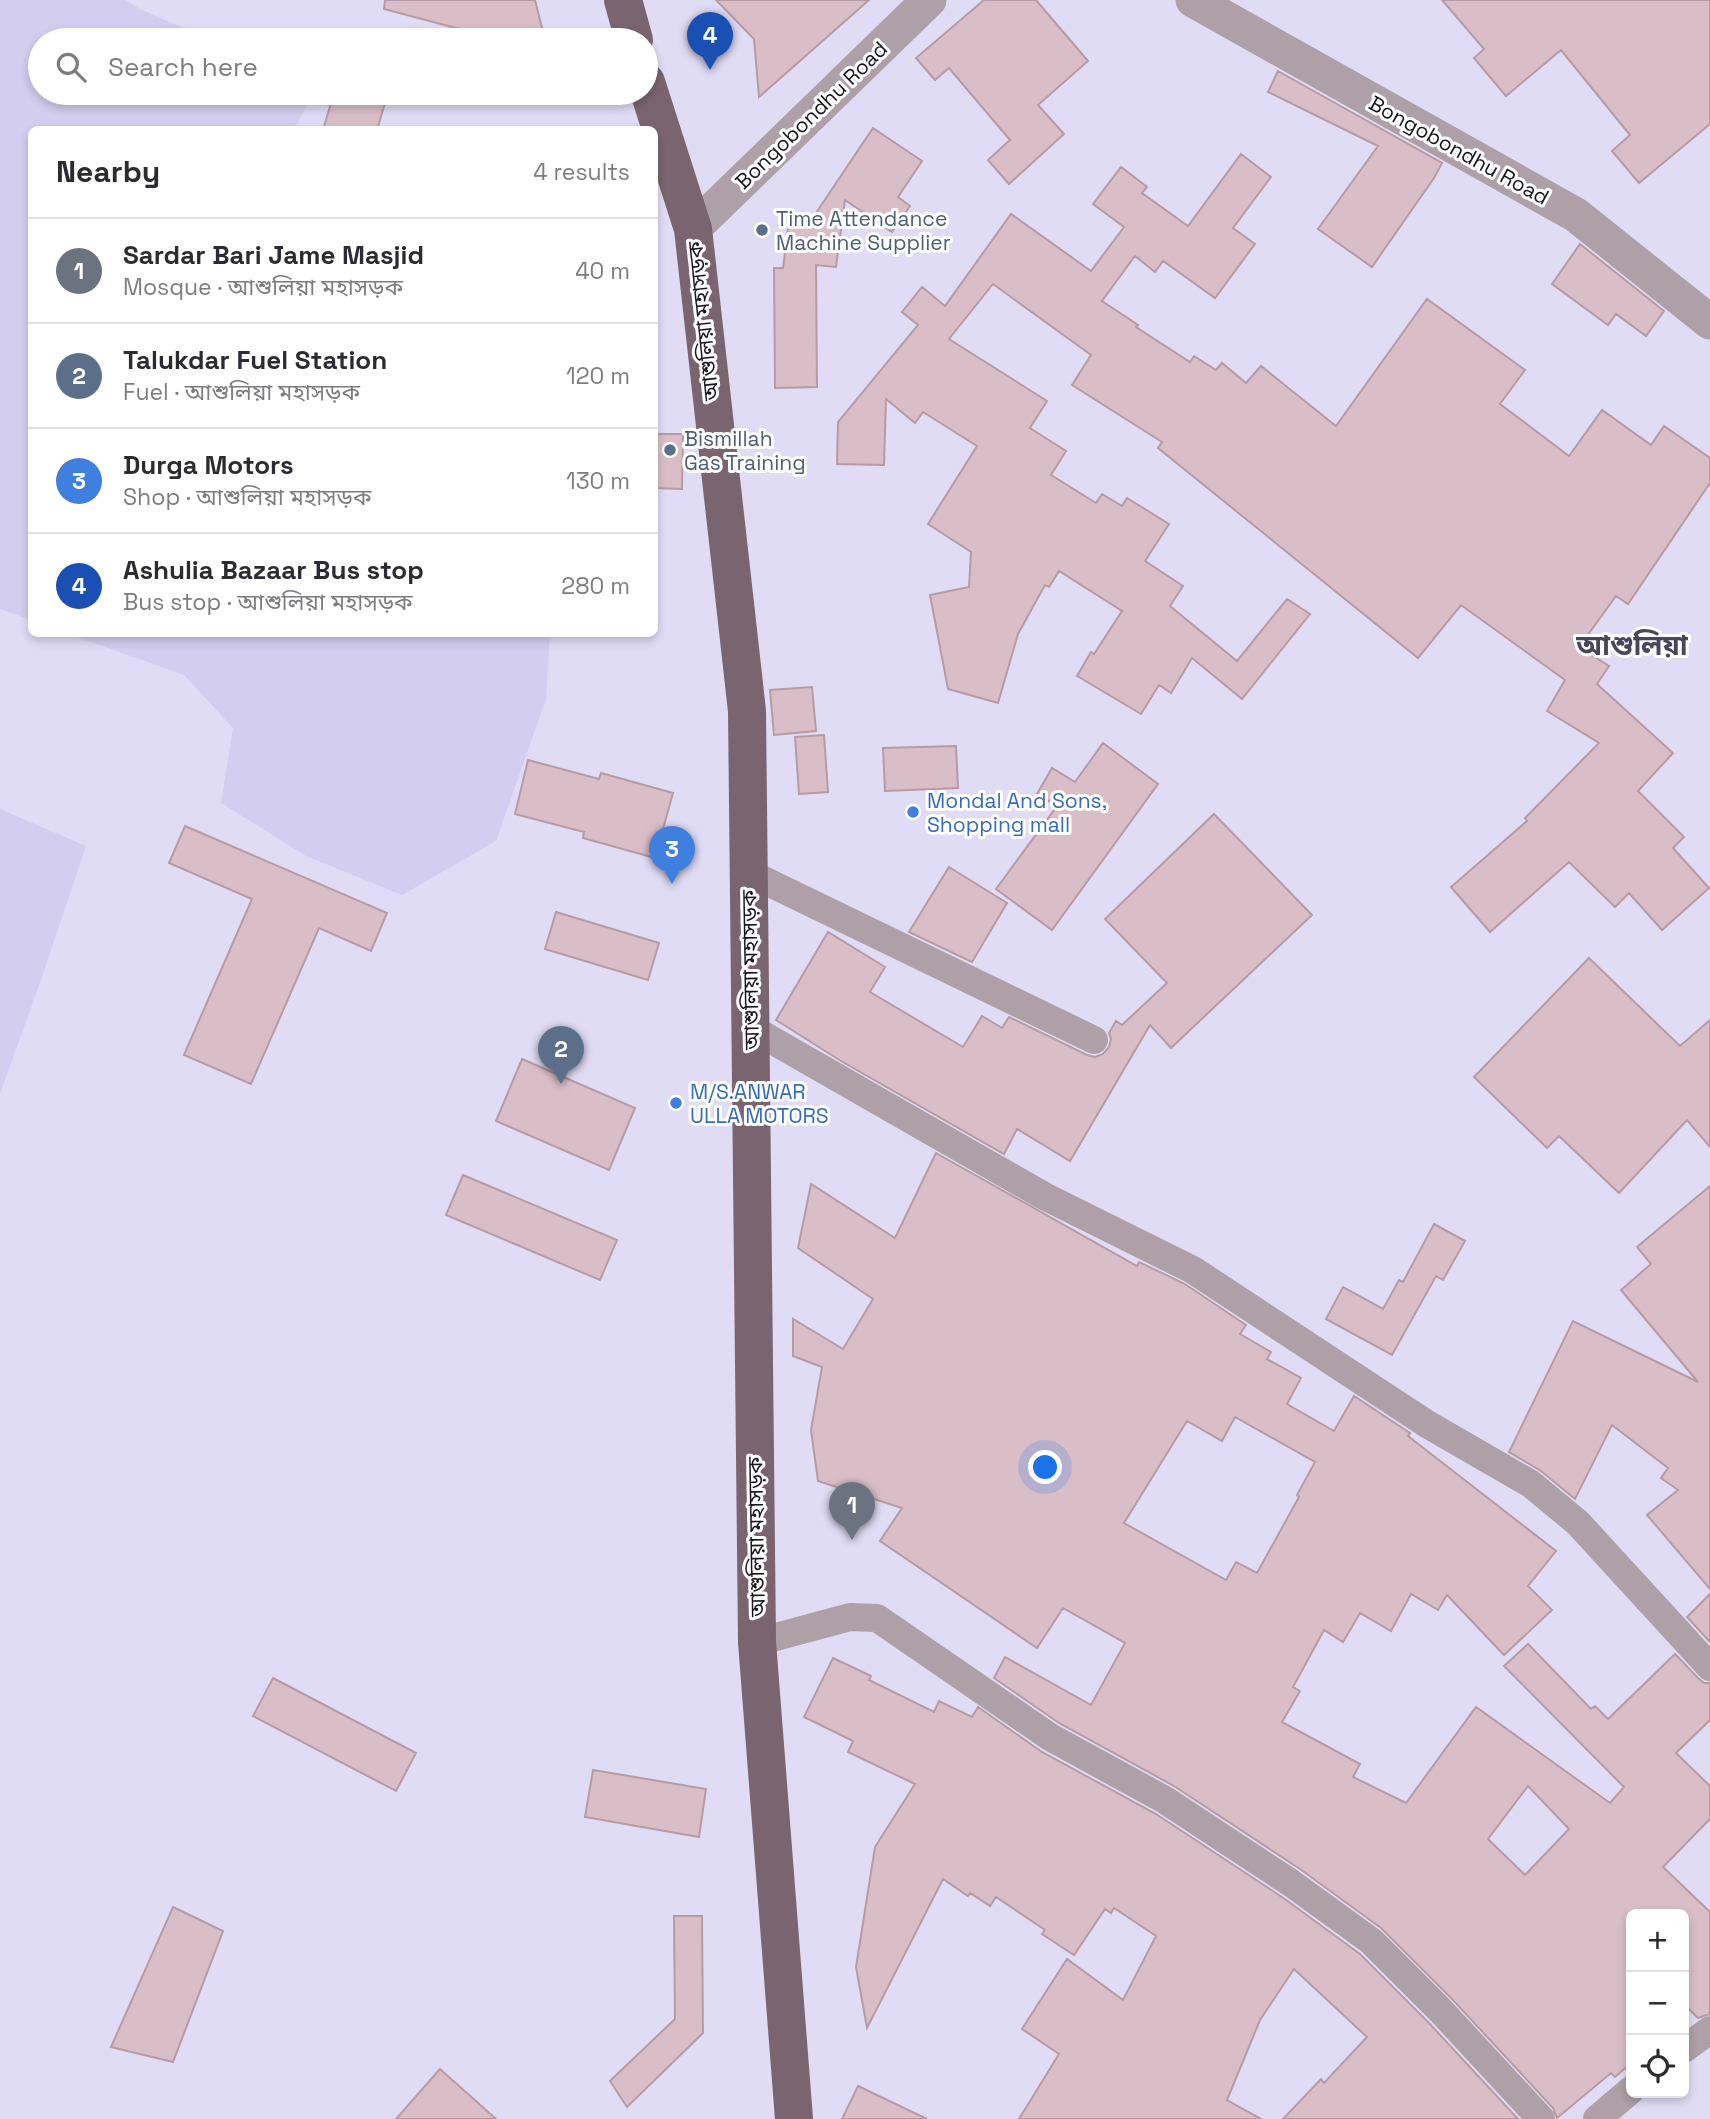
<!DOCTYPE html>
<html lang="en">
<head>
<meta charset="utf-8">
<style>
	body { margin:0; font-family:"Space Grotesk","Noto Sans Bengali",sans-serif; background:#f2f2f3; color:#2b2b33 }
	.controls { position:absolute; right:21px; bottom:21px; display:grid; overflow:hidden; border-radius:10px; box-shadow:0 4px 10px #0003 }
	.controls button { width:63px; height:63px; display:grid; place-items:center; padding:0; border:0; border-bottom:2px solid #e1e1e2; background:#fff; color:#2b2b33; font:35px sans-serif }
	.you { position:absolute; left:1046px; top:1468px; width:24px; height:24px; margin:-18px; border:5px solid #fff; border-radius:50%; background:#1a73e8; box-shadow:0 0 0 10px #1a73e833 }
	.badge { display:grid; place-items:center; width:46px; height:46px; border-radius:50%; background:#cc431c; color:#fff; font-size:23px; font-weight:700 }
	.pin { position:absolute; translate:-50% -58px; filter:drop-shadow(0 2px 4px #0008) }
	.pin::after { content:''; position:absolute; top:37px; width:24px; height:21px; background:inherit; clip-path:polygon(0 0,100% 0,50% 100%) }
	.list { margin:0; padding:0; list-style:none }
	h2 { display:flex; justify-content:space-between; align-items:center; height:91px; margin:0; padding:0 28px; font-size:30px }
	h2 small { font-size:23px; font-weight:400; color:#7c7c81 }
	.list li { display:grid; grid-template-columns:46px 1fr auto; gap:21px; align-items:center; box-sizing:border-box; height:105px; padding:0 28px; border-top:2px solid #e1e1e2 }
	.list b { display:block; font-size:26px; white-space:nowrap }
	.list p { margin:0; font-size:23px; white-space:nowrap; color:#7c7c81 }
	.list em { font-size:23px; font-style:normal; color:#7c7c81 }
	.icon { flex:none; width:38px; height:38px; fill:none; stroke:currentColor; stroke-width:2; stroke-linecap:round; stroke-linejoin:round }
	.map { position:relative; flex:none; width:1710px; height:2119px; overflow:hidden }
	.search { position:absolute; background:#fff; box-shadow:0 4px 10px #0003; left:28px; top:28px; width:630px; height:77px; display:flex; align-items:center; gap:18px; box-sizing:border-box; padding:0 24px; border-radius:38px; color:#7c7c81; font-size:26px }
	.panel { position:absolute; background:#fff; box-shadow:0 4px 10px #0003; left:28px; top:126px; width:630px; height:511px; border-radius:10px }
	.map>svg:first-child { display:block }
	.built { fill:#d3ceef }
	.building { fill:#dabec7; stroke:#b79ba4; stroke-width:2; fill-rule:evenodd }
	.lines { fill:none; stroke-linecap:round; stroke-linejoin:round }
	.minor { stroke:#ada1a7; stroke-width:28 }
	.tertiary { stroke:#ada1a7; stroke-width:35 }
	.trunk { stroke:#7a6470; stroke-width:38 }
	.service-dot { fill:#5c6f8a; stroke:#fff; stroke-width:2.5 }
	.shop-dot { fill:#3f7fe0; stroke:#fff; stroke-width:2.5 }
	.labels { text-anchor:middle; dominant-baseline:central; stroke-width:6; stroke-linejoin:round; paint-order:stroke }
	.street-label { font-size:21px; fill:#16141d; stroke:#fff }
	.service-label { font-size:21px; fill:#4e5e75; stroke:#fff; text-anchor:start }
	.shop-label { font-size:21px; fill:#366cbe; stroke:#fff; text-anchor:start }
	.district-label { font-size:28px; font-weight:bold; fill:#49455a; stroke:#fff }
</style>
</head>
<body>
<div class="map">
<svg width="1710" height="2119" viewBox="0 0 1710 2119">
	<rect width="100%" height="100%" fill="#e0dcf6"/>
	<path class="built" d="M 0,0 L 125,0 L 140,9 L 211,40 L 40,40 L 40,93 L 314,93 L 294,129 L 32,130 L 31,620 L 0,609 Z
		M 68,634 L 550,634 L 546,699 L 496,841 L 402,895 L 306,856 L 221,803 L 233,728 L 184,675 Z
		M 0,809 L 86,846 L 42,977 L 0,1094 Z"/>
	<path class="building" d="M 385,0 L 535,0 L 545,40 L 501,40 L 384,9 Z
		M 716,0 L 869,0 L 759,97 L 754,39 Z
		M 984,0 L 1036,0 L 1088,61 L 1038,105 L 1064,134 L 1009,184 L 988,160 L 1010,140 L 949,68 L 935,80 L 916,58 Z
		M 1442,0 L 1710,0 L 1710,124 L 1639,183 L 1612,151 L 1630,135 L 1561,50 L 1506,96 L 1474,58 L 1484,49 Z
		M 1278,71 L 1442,163 L 1434,178 L 1372,267 L 1318,229 L 1378,146 L 1268,92 Z
		M 334,93 L 388,93 L 377,130 L 323,130 Z
		M 873,128 L 922,161 L 898,197 L 910,206 L 892,232 L 845,200 L 836,267 L 816,265 L 817,387 L 775,388 L 774,268 L 783,268 L 789,222 L 808,225 Z
		M 1241,154 L 1271,177 L 1233,228 L 1255,244 L 1215,298 L 1163,261 L 1155,272 L 1135,256 L 1102,301 L 1138,325 L 1136,327 L 1190,362 L 1194,356 L 1216,370 L 1222,363 L 1246,383 L 1261,366 L 1336,426 L 1427,299 L 1525,370 L 1500,404 L 1569,456 L 1602,410 L 1651,445 L 1664,426 L 1710,458 L 1710,483 L 1628,604 L 1616,596 L 1579,647 L 1609,666 L 1597,684 L 1673,753 L 1638,791 L 1684,837 L 1673,848 L 1709,888 L 1662,930 L 1629,893 L 1615,907 L 1569,862 L 1490,932 L 1451,887 L 1527,821 L 1525,818 L 1599,743 L 1547,711 L 1565,680 L 1461,605 L 1418,658 L 1158,448 L 1162,442 L 1072,385 L 1091,355 L 993,284 L 949,339 L 1047,401 L 1030,428 L 1066,451 L 1051,475 L 1096,503 L 1102,494 L 1122,506 L 1127,498 L 1169,524 L 1145,561 L 1183,586 L 1170,606 L 1237,661 L 1287,599 L 1310,614 L 1242,699 L 1192,658 L 1171,693 L 1159,685 L 1141,714 L 1077,676 L 1091,652 L 1094,654 L 1122,611 L 1059,571 L 1049,587 L 1045,585 L 1018,634 L 998,703 L 948,689 L 930,595 L 969,587 L 971,552 L 928,524 L 977,446 L 923,412 L 915,423 L 886,399 L 884,465 L 837,464 L 838,422 L 918,325 L 902,312 L 922,287 L 945,306 L 1011,214 L 1091,271 L 1124,227 L 1093,204 L 1121,167 L 1147,187 L 1142,193 L 1188,226 Z
		M 1580,244 L 1664,311 L 1646,336 L 1616,314 L 1608,325 L 1552,284 Z
		M 654,434 L 683,434 L 682,489 L 654,488 Z
		M 812,687 L 816,731 L 774,735 L 770,690 Z
		M 824,735 L 828,792 L 799,794 L 795,737 Z
		M 1103,743 L 1158,784 L 1052,930 L 996,889 L 1057,806 L 1037,794 L 1052,768 L 1075,782 Z
		M 956,746 L 958,788 L 885,791 L 883,748 Z
		M 528,760 L 599,779 L 601,773 L 673,793 L 655,858 L 583,838 L 584,832 L 515,814 Z
		M 1214,814 L 1312,915 L 1171,1048 L 1150,1025 L 1070,1161 L 1017,1129 L 1004,1154 L 841,1061 L 776,1020 L 828,932 L 885,967 L 870,992 L 963,1047 L 982,1016 L 1002,1028 L 1009,1017 L 1087,1055 L 1095,1057 L 1103,1054 L 1109,1047 L 1111,1039 L 1109,1033 L 1116,1021 L 1122,1025 L 1167,983 L 1105,919 Z
		M 185,826 L 387,913 L 371,951 L 319,928 L 251,1084 L 184,1055 L 252,899 L 169,863 Z
		M 949,867 L 1007,903 L 972,962 L 909,932 Z
		M 556,912 L 659,943 L 648,980 L 545,949 Z
		M 1589,958 L 1680,1046 L 1710,1020 L 1710,1147 L 1687,1120 L 1619,1193 L 1559,1136 L 1547,1148 L 1474,1077 Z
		M 522,1059 L 635,1108 L 609,1170 L 496,1121 Z
		M 936,1153 L 1137,1266 L 1139,1262 L 1185,1284 L 1246,1325 L 1240,1334 L 1271,1352 L 1267,1359 L 1301,1378 L 1287,1404 L 1334,1431 L 1354,1396 L 1410,1433 L 1408,1436 L 1556,1551 L 1528,1586 L 1552,1610 L 1504,1655 L 1447,1595 L 1438,1610 L 1411,1594 L 1391,1631 L 1360,1613 L 1343,1642 L 1324,1630 L 1293,1687 L 1300,1691 L 1282,1722 L 1360,1764 L 1353,1777 L 1406,1803 L 1476,1707 L 1610,1803 L 1624,1787 L 1504,1666 L 1528,1644 L 1591,1709 L 1595,1706 L 1608,1719 L 1675,1654 L 1698,1678 L 1704,1683 L 1710,1683 L 1710,1720 L 1676,1753 L 1710,1786 L 1710,1819 L 1663,1867 L 1710,1912 L 1710,2014 L 1698,2018 L 1684,2004 L 1684,1914 L 1631,1914 L 1631,2063 L 1615,2077 L 1611,2073 L 1557,2118 L 1553,2108 L 1453,2000 L 1381,1928 L 1300,1869 L 1174,1786 L 1059,1723 L 994,1678 L 1005,1657 L 1091,1705 L 1125,1643 L 1063,1608 L 1037,1648 L 880,1541 L 902,1508 L 818,1481 L 811,1430 L 822,1367 L 793,1356 L 793,1319 L 843,1349 L 873,1299 L 798,1248 L 811,1184 L 895,1238 ZM 1235,1417 L 1315,1462 L 1297,1495 L 1299,1497 L 1257,1573 L 1236,1562 L 1226,1580 L 1124,1523 L 1187,1421 L 1222,1441 ZM 1528,1786 L 1569,1829 L 1525,1875 L 1488,1839 Z
		M 463,1175 L 617,1240 L 600,1280 L 446,1215 Z
		M 1710,1186 L 1710,1589 L 1647,1515 L 1678,1490 L 1661,1478 L 1668,1468 L 1612,1425 L 1575,1499 L 1541,1471 L 1509,1452 L 1573,1321 L 1698,1382 L 1621,1290 L 1651,1264 L 1637,1247 Z
		M 1434,1224 L 1465,1241 L 1443,1280 L 1436,1276 L 1392,1355 L 1326,1319 L 1343,1287 L 1383,1309 L 1399,1280 L 1403,1282 Z
		M 1710,1594 L 1710,1642 L 1687,1617 Z
		M 833,1658 L 871,1676 L 869,1680 L 934,1712 L 939,1701 L 972,1717 L 978,1707 L 1042,1752 L 1156,1814 L 1282,1897 L 1360,1954 L 1429,2023 L 1518,2119 L 1283,2119 L 1321,2079 L 1324,2083 L 1367,2037 L 1294,1969 L 1260,2020 L 1227,2100 L 1261,2119 L 1019,2119 L 1059,2054 L 1022,2029 L 1067,1959 L 1123,2000 L 1156,1936 L 1114,1908 L 1111,1913 L 1105,1909 L 1074,1955 L 1042,1934 L 1045,1930 L 996,1897 L 990,1906 L 970,1893 L 968,1896 L 943,1879 L 867,2028 L 856,1967 L 875,1847 L 915,1784 L 848,1752 L 853,1741 L 804,1717 Z
		M 273,1678 L 416,1753 L 396,1791 L 253,1716 Z
		M 593,1770 L 706,1789 L 699,1837 L 585,1817 Z
		M 173,1907 L 223,1931 L 173,2062 L 111,2047 Z
		M 674,1916 L 702,1916 L 703,2033 L 627,2107 L 610,2081 L 675,2019 Z
		M 440,2069 L 496,2119 L 396,2119 Z
		M 858,2086 L 927,2119 L 842,2119 Z"/>
	<g class="lines">
		<path class="minor" d="M 749,873 L 1094,1040
			M 751,1028 L 1044,1196 L 1193,1270 L 1427,1424 L 1531,1484 L 1578,1523 L 1710,1667
			M 757,1642 L 850,1617 L 877,1618 L 1050,1737 L 1165,1800 L 1291,1883 L 1371,1941 L 1441,2011 L 1541,2119
			M 1684,2049 L 1710,2030
			M 1597,2119 L 1631,2090"/>
		<path class="tertiary" d="M 1193,0 L 1576,215 L 1710,322
			M 693,229 L 929,0"/>
		<path class="trunk" d="M 623,0 L 634,40
			M 646,82 L 693,229 L 747,711 L 757,1642 L 794,2119"/>
	</g>
	<g class="service-dot">
		<circle cx="762" cy="230" r="7"/>
		<circle cx="670" cy="450" r="7"/>
	</g>
	<g class="shop-dot">
		<circle cx="913" cy="812" r="7"/>
		<circle cx="676" cy="1103" r="7"/>
	</g>
	<g class="labels">
		<g class="street-label">
			<text transform="translate(811 115) rotate(-44)">Bongobondhu Road</text>
			<text transform="translate(1459 150) rotate(29)">Bongobondhu Road</text>
			<text transform="translate(703 321) rotate(-96)">আশুলিয়া মহাসড়ক</text>
			<text transform="translate(750 970) rotate(-91)">আশুলিয়া মহাসড়ক</text>
			<text transform="translate(756 1537) rotate(-91)">আশুলিয়া মহাসড়ক</text>
		</g>
		<g class="service-label">
			<text x="776" y="218">Time Attendance<tspan x="776" dy="24">Machine Supplier</tspan></text>
			<text x="684" y="438">Bismillah<tspan x="684" dy="24">Gas Training</tspan></text>
		</g>
		<g class="shop-label">
			<text x="927" y="800">Mondal And Sons,<tspan x="927" dy="24">Shopping mall</tspan></text>
			<text x="690" y="1091">M/S.ANWAR<tspan x="690" dy="24">ULLA MOTORS</tspan></text>
		</g>
		<g class="district-label">
			<text x="1632" y="645">আশুলিয়া</text>
		</g>
	</g>
</svg>
<div class="controls">
<button>+</button>
<button>−</button>
<button><svg class="icon" aria-label="locate" viewBox="0 0 24 24"><circle cx="12" cy="12" r="6"/><path d="M12 2v4M12 18v4M2 12h4M18 12h4"/></svg></button>
</div>
<div class="you"></div>
<div class="pin badge" style="left:852px;top:1540px;background:#6b7280">1</div>
<div class="pin badge" style="left:561px;top:1084px;background:#5c6f8a">2</div>
<div class="pin badge" style="left:672px;top:884px;background:#3f7fe0">3</div>
<div class="pin badge" style="left:710px;top:70px;background:#1a4fb4">4</div>
<div class="search"><svg class="icon" aria-label="search" viewBox="0 0 24 24"><circle cx="10" cy="10" r="6"/><path d="M15 15l6 6"/></svg>Search here</div>
<section class="panel">
<h2>Nearby<small>4 results</small></h2>
<ul class="list">
<li><span class="badge" style="background:#6b7280">1</span><div><b>Sardar Bari Jame Masjid</b><p>Mosque · আশুলিয়া মহাসড়ক</p></div><em>40 m</em></li>
<li><span class="badge" style="background:#5c6f8a">2</span><div><b>Talukdar Fuel Station</b><p>Fuel · আশুলিয়া মহাসড়ক</p></div><em>120 m</em></li>
<li><span class="badge" style="background:#3f7fe0">3</span><div><b>Durga Motors</b><p>Shop · আশুলিয়া মহাসড়ক</p></div><em>130 m</em></li>
<li><span class="badge" style="background:#1a4fb4">4</span><div><b>Ashulia Bazaar Bus stop</b><p>Bus stop · আশুলিয়া মহাসড়ক</p></div><em>280 m</em></li>
</ul>
</section>
</div>
</body>
</html>
